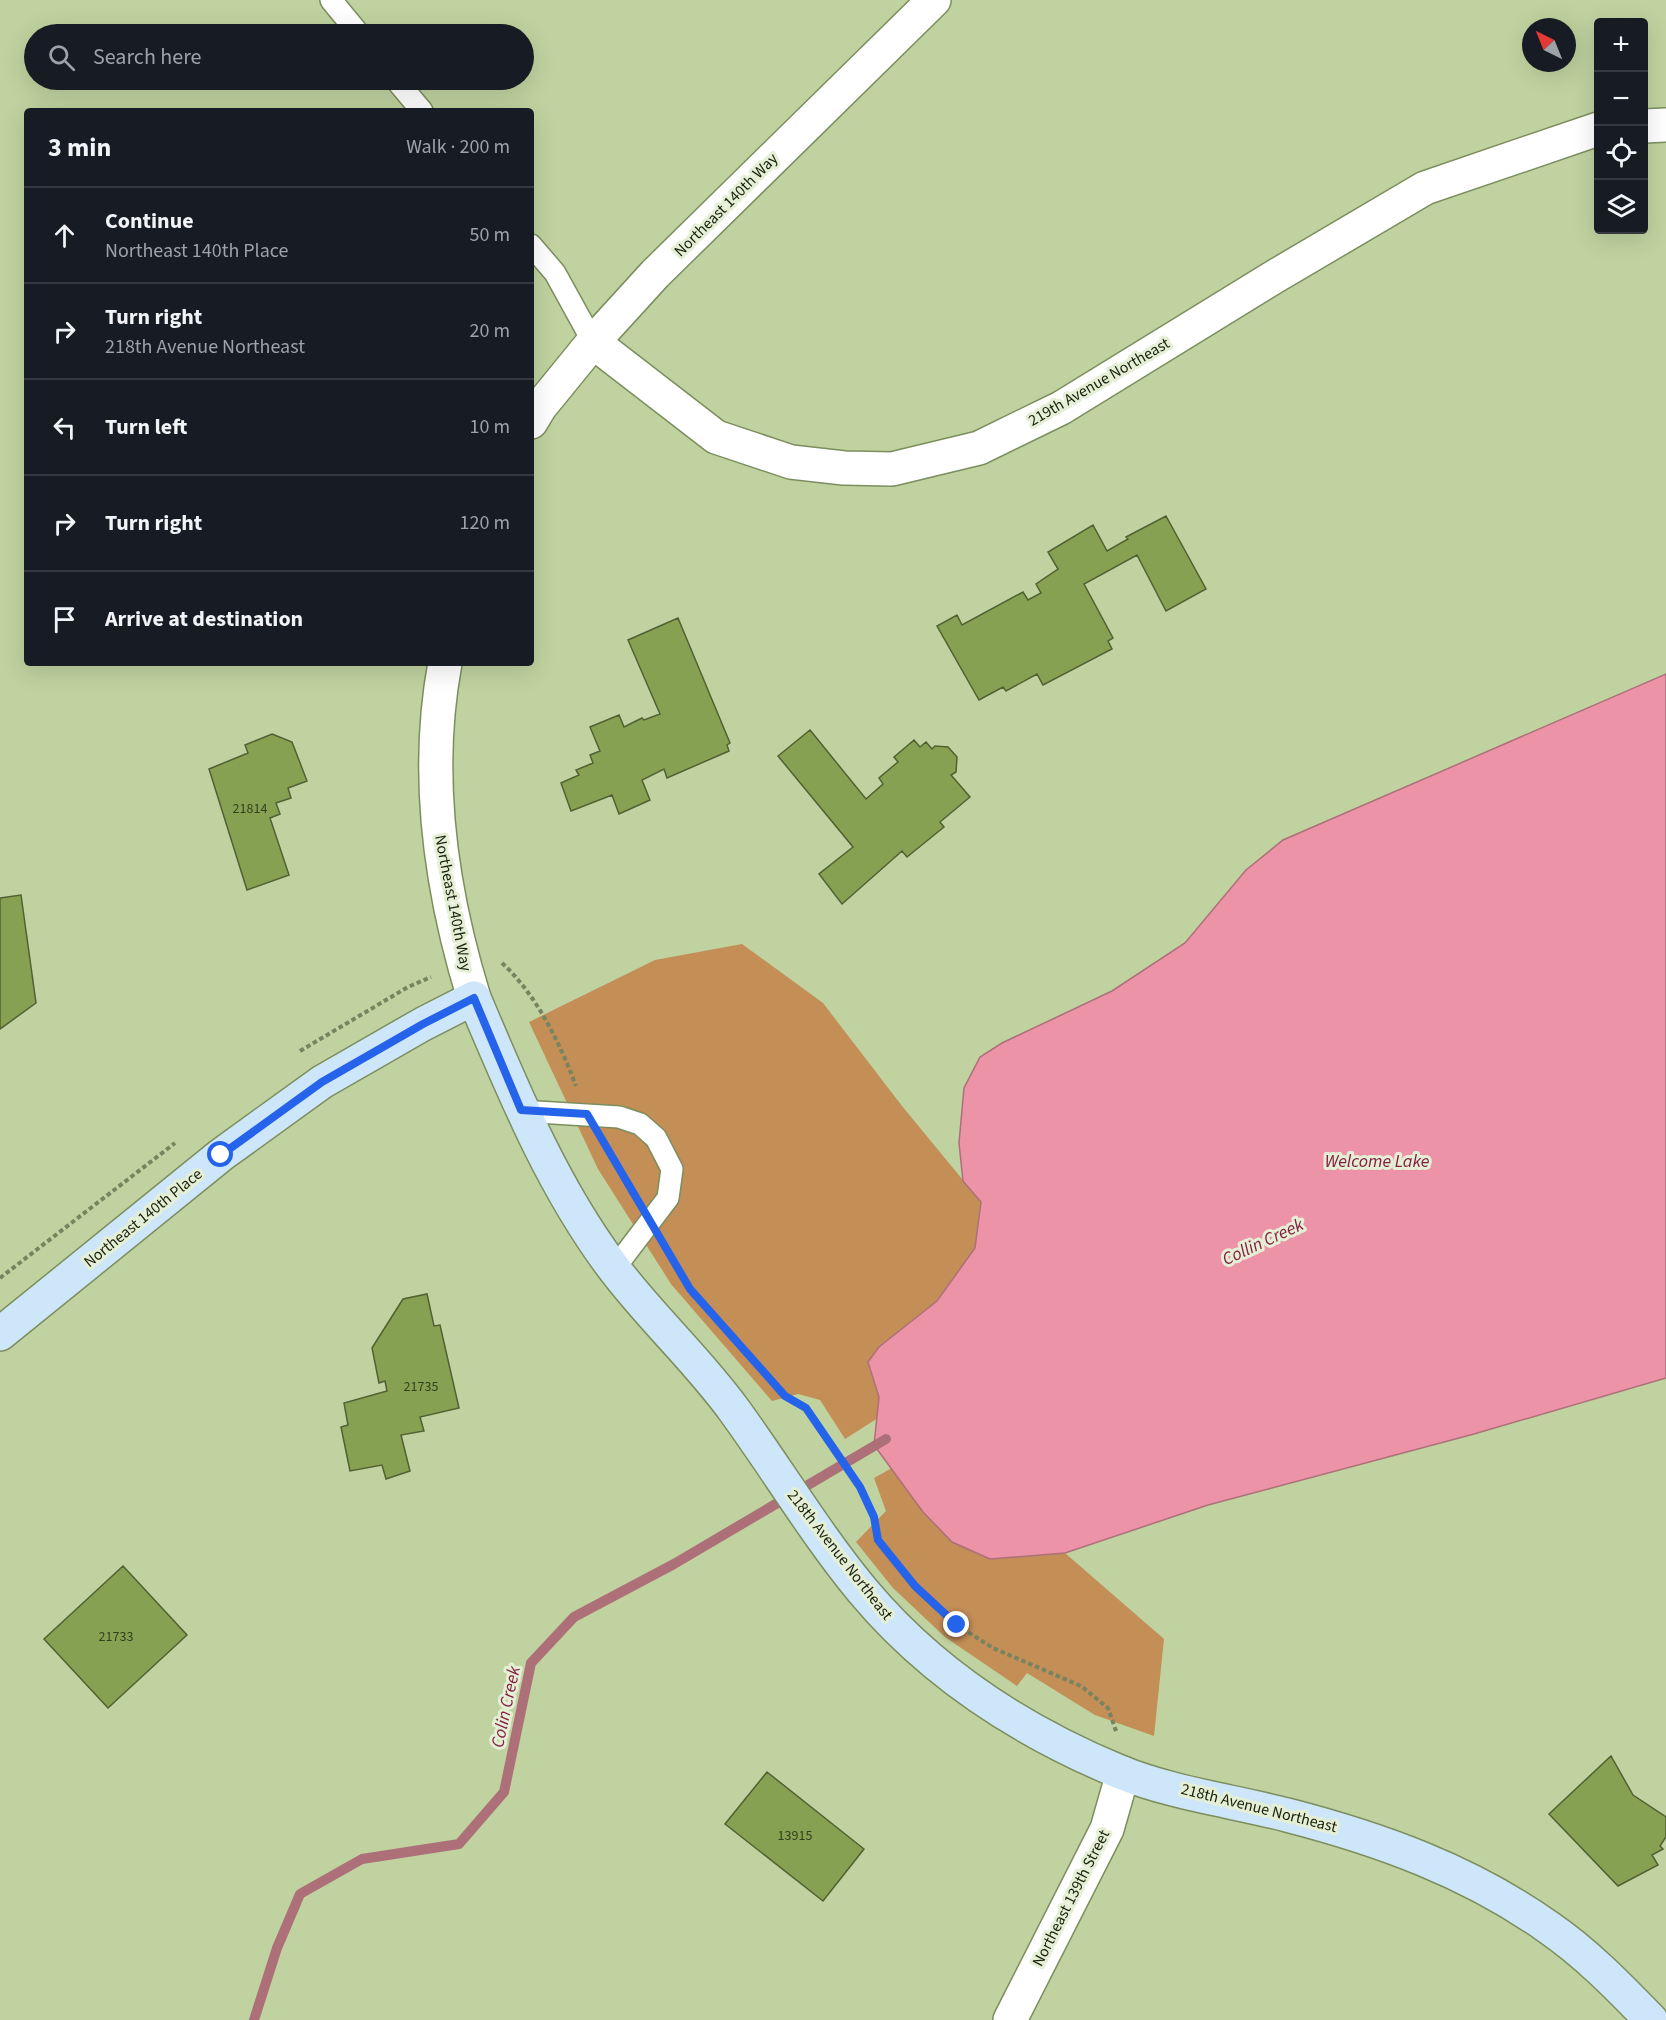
<!DOCTYPE html>
<html lang="en">
<head>
<meta charset="utf-8">
<style>
	body { margin:0; font-family:"Source Sans 3",sans-serif; background:#20242c; color:#f1f3f6 }
	.controls { position:absolute; right:18px; top:18px; display:grid; overflow:hidden; border-radius:6px; box-shadow:0 6px 24px #0002 }
	.controls button { width:54px; height:54px; display:grid; place-items:center; padding:0; border:0; border-bottom:2px solid #363941; background:#171b24; color:#f1f3f6; font:30px sans-serif }
	.compass { position:absolute; left:1522px; top:18px; width:54px; height:54px; border-radius:50%; background:#171b24; box-shadow:0 6px 24px #0002; rotate:317deg }
	.stop { position:absolute; width:18px; height:18px; margin:-14px; border:4px solid #2563eb; border-radius:50%; background:#fff }
	.stop.end { background:#2563eb; border-color:#fff; box-shadow:0 2px 6px #0008 }
	.list { margin:0; padding:0; list-style:none }
	h2 { display:flex; justify-content:space-between; align-items:center; height:78px; margin:0; padding:0 24px; font-size:26px }
	h2 small { font-size:20px; font-weight:400; color:#9ea1a6 }
	.list li { display:grid; grid-template-columns:39px 1fr auto; gap:18px; align-items:center; box-sizing:border-box; height:96px; padding:0 24px; border-top:2px solid #363941 }
	.list b { display:block; font-size:22px; white-space:nowrap }
	.list p { margin:0; font-size:20px; white-space:nowrap; color:#9ea1a6 }
	.list em { font-size:20px; font-style:normal; color:#9ea1a6 }
	.icon { flex:none; width:33px; height:33px; fill:none; stroke:currentColor; stroke-width:2; stroke-linecap:round; stroke-linejoin:round }
	.map { position:relative; flex:none; width:1666px; height:2020px; overflow:hidden }
	.search { position:absolute; background:#171b24; box-shadow:0 6px 24px #0002; left:24px; top:24px; width:510px; height:66px; display:flex; align-items:center; gap:15px; box-sizing:border-box; padding:0 21px; border-radius:33px; color:#9ea1a6; font-size:22px }
	.panel { position:absolute; background:#171b24; box-shadow:0 6px 24px #0002; left:24px; top:108px; width:510px; height:558px; border-radius:6px }
	.map>svg:first-child { display:block }
	.green { fill:#c48e57 }
	.water { fill:#ec93a8; stroke:#ad7079; stroke-width:1.5 }
	.lines { fill:none; stroke-linecap:round; stroke-linejoin:round }
	.stream { stroke:#ad7079; stroke-width:10 }
	.building { fill:#86a152; stroke:#516133; stroke-width:1.5 }
	.lane-casing { stroke:#7c8e5e; stroke-width:24 }
	.street-casing { stroke:#7c8e5e; stroke-width:36 }
	.secondary-casing { stroke:#7c8e5e; stroke-width:36 }
	.path { stroke:#77845f; stroke-width:4; stroke-dasharray:4.5 3; stroke-linecap:butt }
	.lane { stroke:#fff; stroke-width:21 }
	.street { stroke:#fff; stroke-width:33 }
	.secondary { stroke:#cee6f9; stroke-width:33 }
	.route { stroke:#2563eb; stroke-width:8 }
	.labels { text-anchor:middle; dominant-baseline:central; stroke-width:6; stroke-linejoin:round; paint-order:stroke }
	.number-label { font-size:14px; fill:#34401e }
	.street-label { font-size:16px; fill:#19200c; stroke:#e5efd5 }
	.water-label { font-size:18px; font-style:italic; fill:#851d41; stroke:#e5efd5 }
</style>
</head>
<body>
<div class="map">
<svg width="1666" height="2020" viewBox="0 0 1666 2020">
	<rect width="100%" height="100%" fill="#bfd29f"/>
	<path class="green" d="M 742,944 L 823,1003 L 902,1106 L 981,1202 L 975,1248 L 937,1301 L 879,1347 L 868,1362 L 879,1397 L 878,1418 L 845,1439 L 820,1400 L 798,1394 L 772,1401 L 671,1284 L 598,1169 L 529,1022 L 655,960 Z
		M 892,1468 L 923,1512 L 990,1559 L 1065,1553 L 1164,1639 L 1154,1736 L 1095,1715 L 1027,1673 L 1017,1686 L 945,1637 L 893,1588 L 856,1542 L 886,1511 L 874,1478 Z"/>
	<path class="water" d="M 1666,674 L 1666,1378 L 1474,1434 L 1208,1505 L 1065,1553 L 990,1559 L 952,1542 L 923,1512 L 874,1445 L 879,1397 L 868,1362 L 879,1347 L 937,1301 L 975,1248 L 981,1202 L 963,1181 L 959,1143 L 964,1088 L 980,1057 L 1002,1043 L 1112,991 L 1185,943 L 1246,870 L 1283,840 Z"/>
	<g class="lines">
		<path class="stream" d="M 254,2020 L 277,1948 L 300,1894 L 362,1859 L 459,1844 L 504,1792 L 531,1663 L 574,1617 L 674,1564 L 886,1439"/>
	</g>
	<path class="building" d="M 1166,516 L 1206,589 L 1166,611 L 1137,555 L 1084,584 L 1113,638 L 1108,641 L 1112,649 L 1043,685 L 1037,674 L 1006,691 L 1003,687 L 979,700 L 937,626 L 957,615 L 962,625 L 1023,592 L 1028,600 L 1041,593 L 1036,584 L 1058,569 L 1048,552 L 1093,525 L 1107,551 L 1128,539 L 1126,537 Z
		M 678,618 L 730,743 L 727,745 L 729,751 L 667,778 L 664,769 L 642,780 L 650,800 L 619,814 L 612,795 L 571,811 L 561,783 L 579,775 L 576,770 L 593,763 L 590,755 L 600,751 L 590,727 L 619,715 L 624,727 L 642,718 L 644,720 L 660,714 L 628,640 Z
		M 810,730 L 866,799 L 883,784 L 879,778 L 898,762 L 894,757 L 914,740 L 920,747 L 926,742 L 932,749 L 935,746 L 948,747 L 957,757 L 956,772 L 951,775 L 970,797 L 940,822 L 944,827 L 907,857 L 902,851 L 842,904 L 819,874 L 853,847 L 778,756 Z
		M 272,734 L 292,742 L 307,781 L 288,788 L 291,798 L 276,803 L 280,814 L 270,818 L 289,875 L 247,890 L 209,769 L 248,753 L 245,745 Z
		M 21,895 L 36,1003 L 0,1029 L 0,898 Z
		M 427,1294 L 434,1326 L 440,1325 L 459,1408 L 420,1417 L 424,1431 L 401,1435 L 410,1471 L 386,1479 L 382,1465 L 350,1471 L 341,1427 L 348,1425 L 344,1403 L 387,1391 L 385,1381 L 379,1383 L 372,1348 L 403,1299 Z
		M 123,1566 L 187,1635 L 108,1708 L 44,1639 Z
		M 1611,1756 L 1633,1795 L 1666,1817 L 1666,1837 L 1660,1846 L 1663,1849 L 1652,1855 L 1658,1865 L 1618,1886 L 1549,1814 Z
		M 767,1772 L 864,1849 L 823,1901 L 725,1824 Z"/>
	<g class="lines">
		<defs>
			<path id="lane" d="M 331,0 L 359,34
				M 396,80 L 422,111
				M 531,245 L 555,273 L 593,342
				M 521,1111 L 619,1117 L 640,1124 L 656,1138 L 672,1169 L 668,1198 L 614,1269"/>
			<path id="street" d="M 1644,126 L 1666,125
				M 593,342 L 716,437 L 791,462 L 844,468 L 892,469 L 979,448 L 1061,408 L 1274,277 L 1425,188 L 1598,129
				M 531,422 L 540,407 L 593,342 L 655,274 L 934,0
				M 445,663 C 424,775 441,891 474,998
				M 1010,2020 L 1107,1829 L 1123,1773"/>
			<path id="secondary" d="M 0,1334 L 221,1155 L 322,1082 L 423,1024 L 474,998 C 514,1092 551,1184 612,1266 C 650,1317 697,1359 734,1410 C 777,1469 815,1533 862,1590 C 931,1673 1021,1731 1120,1772 C 1171,1793 1233,1801 1287,1815 C 1380,1839 1469,1871 1548,1927 C 1586,1953 1619,1987 1651,2020"/>
		</defs>
		<use href="#lane" class="lane-casing"/>
		<use href="#street" class="street-casing"/>
		<use href="#secondary" class="secondary-casing"/>
		<path class="path" d="M 502,963 C 536,994 560,1043 576,1086
			M 300,1051 L 408,987 L 431,977
			M 604,1144 L 632,1195
			M 666,1250 L 690,1289 L 785,1396 L 806,1408 L 859,1487 L 874,1517 L 878,1540 L 915,1586 L 957,1625 L 993,1648 L 1081,1686 L 1108,1708 L 1116,1731
			M 0,1278 L 175,1143"/>
		<use href="#lane" class="lane"/>
		<use href="#street" class="street"/>
		<use href="#secondary" class="secondary"/>
	</g>
	<g class="lines">
		<path class="route" d="M 221,1155 L 322,1082 L 423,1024 L 474,998 L 521,1110 L 587,1114 L 690,1289 L 785,1396 L 806,1408 L 860,1487 L 874,1517 L 878,1540 L 915,1586 L 957,1625"/>
	</g>
	<g class="labels">
		<g class="number-label">
			<text x="250" y="809">21814</text>
			<text x="421" y="1387">21735</text>
			<text x="116" y="1637">21733</text>
			<text x="795" y="1836">13915</text>
		</g>
		<g class="street-label">
			<text transform="translate(726 205) rotate(-45)">Northeast 140th Way</text>
			<text transform="translate(1099 382) rotate(-30)">219th Avenue Northeast</text>
			<text transform="translate(453 903) rotate(79)">Northeast 140th Way</text>
			<text transform="translate(143 1218) rotate(-39)">Northeast 140th Place</text>
			<text transform="translate(840 1555) rotate(52)">218th Avenue Northeast</text>
			<text transform="translate(1259 1808) rotate(14)">218th Avenue Northeast</text>
			<text transform="translate(1071 1898) rotate(-63)">Northeast 139th Street</text>
		</g>
		<g class="water-label">
			<text x="1377" y="1161">Welcome Lake</text>
			<text transform="translate(1263 1242) rotate(-25)">Collin Creek</text>
			<text transform="translate(506 1707) rotate(-78)">Colin Creek</text>
		</g>
	</g>
</svg>
<div class="controls">
<button>+</button>
<button>−</button>
<button><svg class="icon" aria-label="locate" viewBox="0 0 24 24"><circle cx="12" cy="12" r="6"/><path d="M12 2v4M12 18v4M2 12h4M18 12h4"/></svg></button>
<button><svg class="icon" aria-label="layers" viewBox="0 0 24 24"><path d="M12 4l9 5-9 5-9-5zM3 14l9 5 9-5"/></svg></button>
</div>
<svg class="compass" viewBox="-18 -18 36 36"><path d="M0-13l5 13h-10z" fill="#e53935"/><path d="M0 13l5-13h-10z" fill="#9ea1a6"/></svg>
<div class="stop" style="left:221px;top:1155px"></div>
<div class="stop end" style="left:957px;top:1625px"></div>
<div class="search"><svg class="icon" aria-label="search" viewBox="0 0 24 24"><circle cx="10" cy="10" r="6"/><path d="M15 15l6 6"/></svg>Search here</div>
<section class="panel">
<h2>3 min<small>Walk · 200 m</small></h2>
<ul class="list">
<li><svg class="icon" aria-label="ahead" viewBox="0 0 24 24"><path d="M12 20V5M6 11l6-6 6 6"/></svg><div><b>Continue</b><p>Northeast 140th Place</p></div><em>50 m</em></li>
<li><svg class="icon" aria-label="right" viewBox="0 0 24 24"><path d="M7 20v-9h11M14 6l5 5-5 5"/></svg><div><b>Turn right</b><p>218th Avenue Northeast</p></div><em>20 m</em></li>
<li><svg class="icon" aria-label="left" viewBox="0 0 24 24"><path d="M17 20v-9H6M10 6l-5 5 5 5"/></svg><div><b>Turn left</b></div><em>10 m</em></li>
<li><svg class="icon" aria-label="right" viewBox="0 0 24 24"><path d="M7 20v-9h11M14 6l5 5-5 5"/></svg><div><b>Turn right</b></div><em>120 m</em></li>
<li><svg class="icon" aria-label="arrive" viewBox="0 0 24 24"><path d="M6 21V4h12l-3 4 3 4H6"/></svg><div><b>Arrive at destination</b></div></li>
</ul>
</section>
</div>
</body>
</html>
